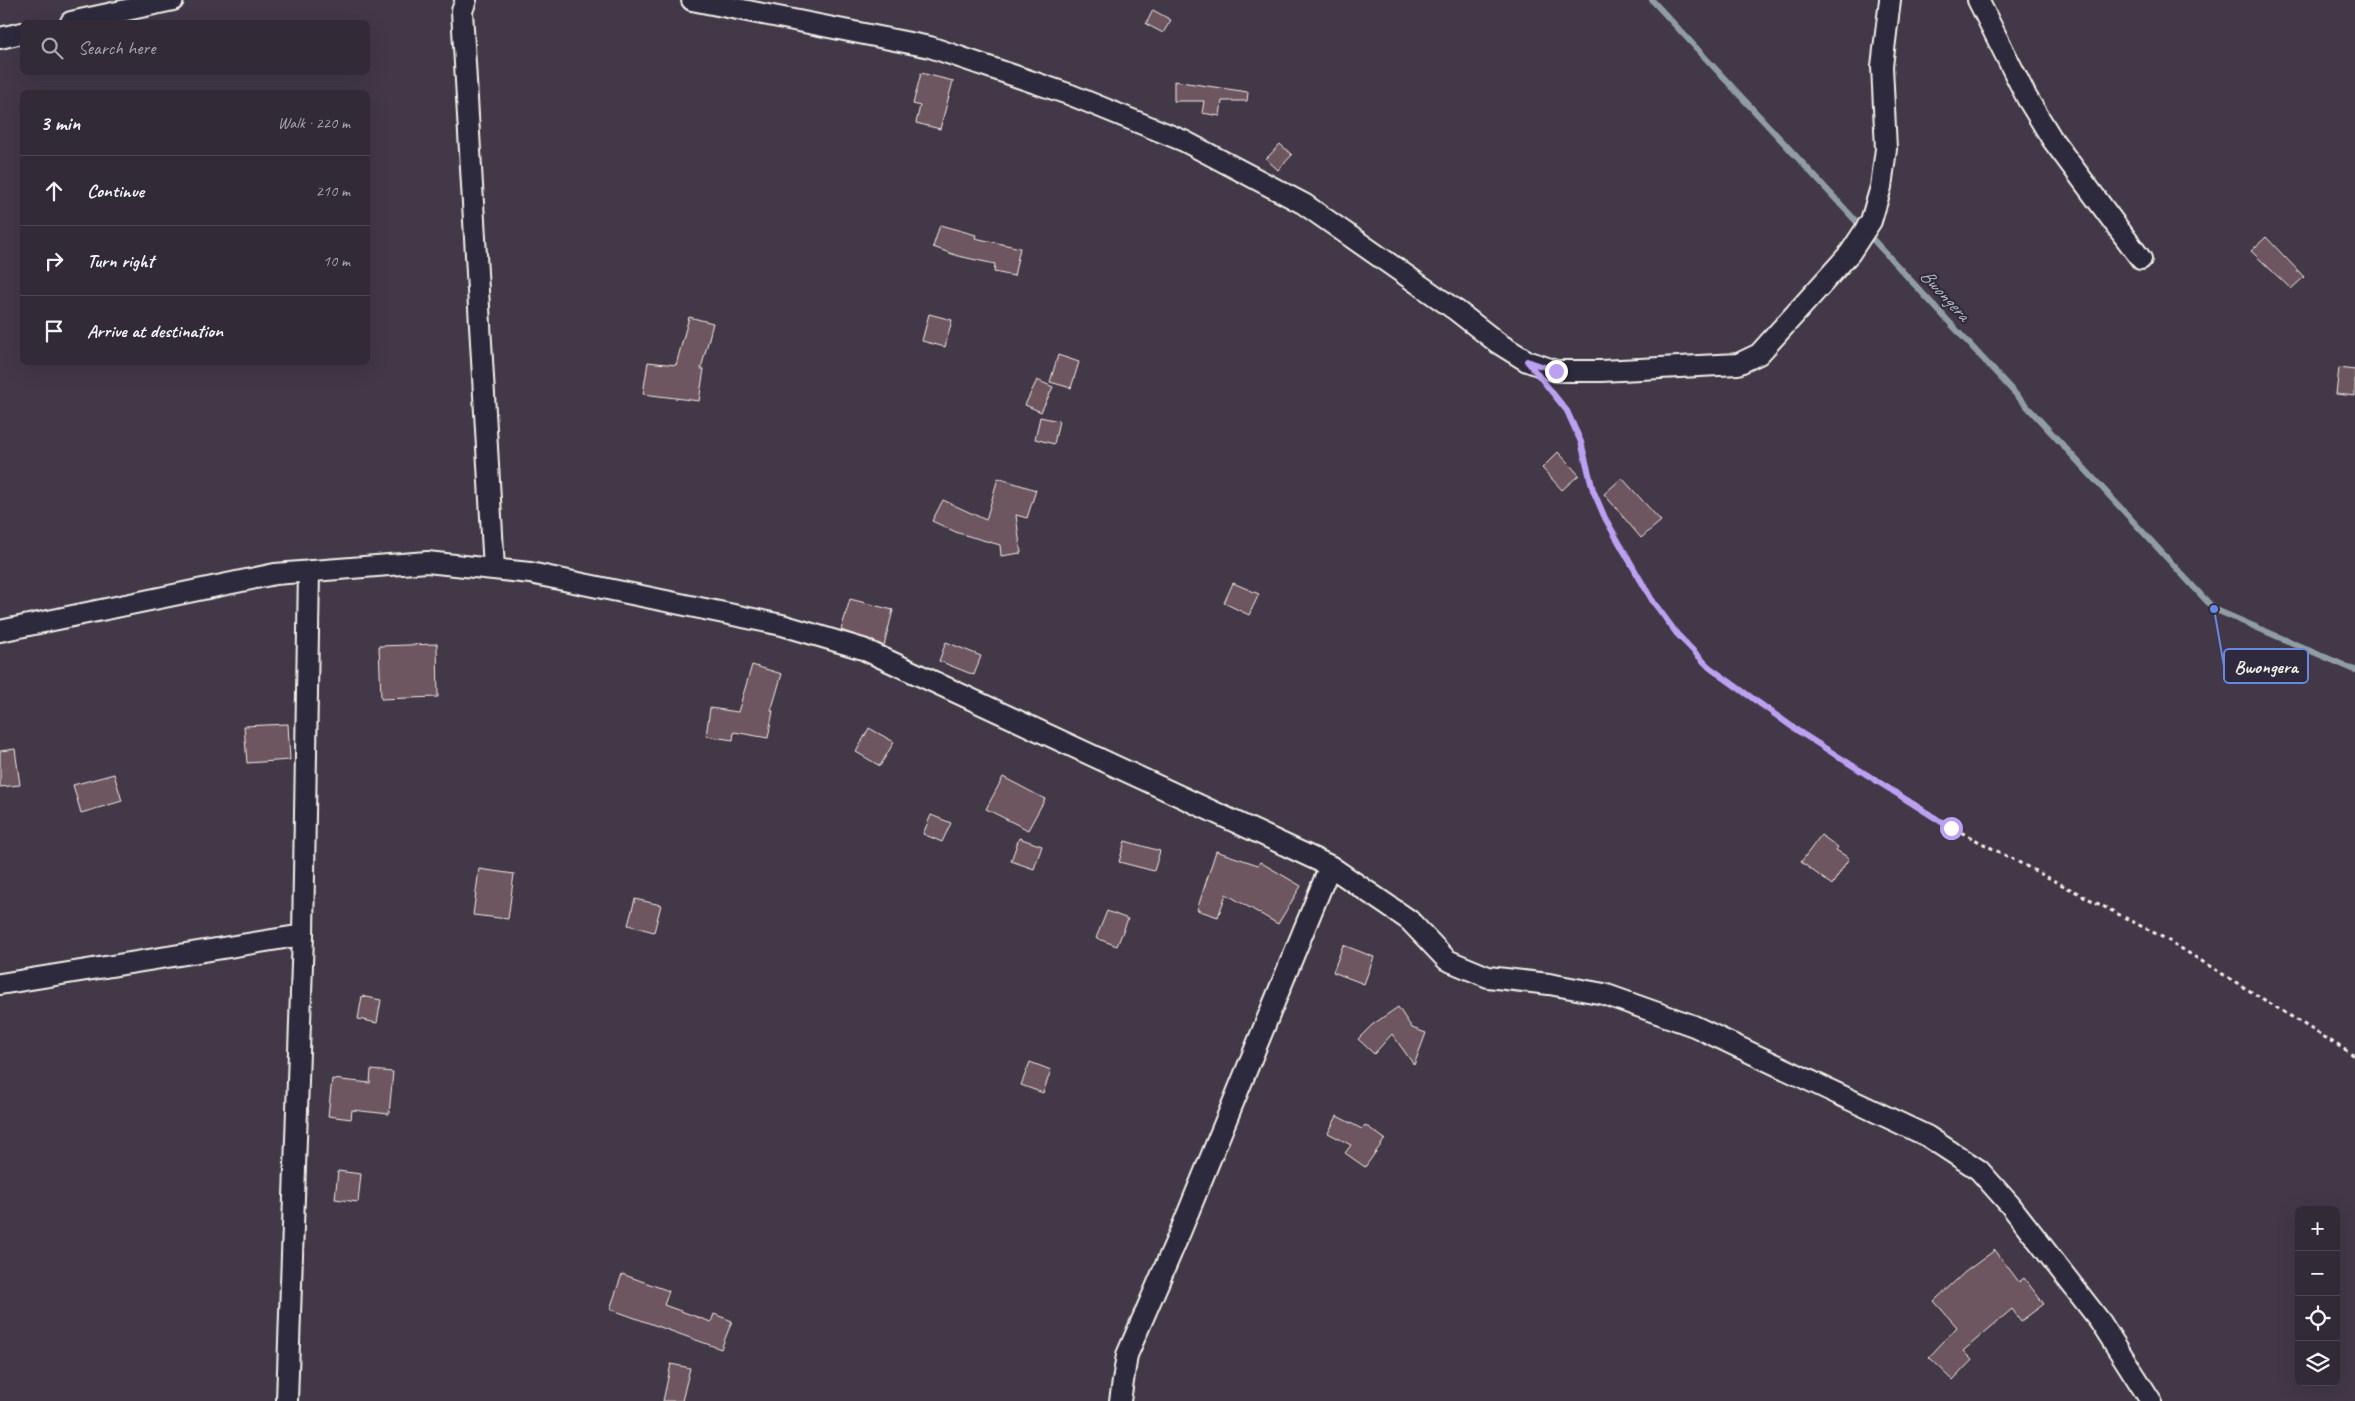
<!DOCTYPE html>
<html lang="en">
<head>
<meta charset="utf-8">
<style>
	body { margin:0; font-family:Caveat,sans-serif; background:#3d3642; color:#f1f3f6 }
	.controls { position:absolute; right:15px; bottom:15px; display:grid; overflow:hidden; border-radius:8px; box-shadow:0 5px 20px #0002 }
	.controls button { width:45px; height:45px; display:grid; place-items:center; padding:0; border:0; border-bottom:1px solid #4d4651; background:#322a36; color:#f1f3f6; font:25px sans-serif }
	.stop { position:absolute; width:15px; height:15px; margin:-11px; border:4px solid #bca0f2; border-radius:50%; background:#fff }
	.stop.end { background:#bca0f2; border-color:#fff; box-shadow:0 1px 5px #0008 }
	.list { margin:0; padding:0; list-style:none }
	h2 { display:flex; justify-content:space-between; align-items:center; height:65px; margin:0; padding:0 20px; font-size:21px }
	h2 small { font-size:16px; font-weight:400; color:#a8a7ad }
	.list li { display:grid; grid-template-columns:32px 1fr auto; gap:15px; align-items:center; box-sizing:border-box; height:70px; padding:0 20px; border-top:1px solid #4d4651 }
	.list b { display:block; font-size:19px; white-space:nowrap }
	.list em { font-size:16px; font-style:normal; color:#a8a7ad }
	.icon { flex:none; width:28px; height:28px; fill:none; stroke:currentColor; stroke-width:2; stroke-linecap:round; stroke-linejoin:round }
	.map { position:relative; flex:none; width:2355px; height:1401px; overflow:hidden }
	.search { position:absolute; background:#322a36; box-shadow:0 5px 20px #0002; left:20px; top:20px; width:350px; height:55px; display:flex; align-items:center; gap:12px; box-sizing:border-box; padding:0 18px; border-radius:8px; color:#a8a7ad; font-size:19px }
	.panel { position:absolute; background:#322a36; box-shadow:0 5px 20px #0002; left:20px; top:90px; width:350px; height:275px; border-radius:8px }
	.map>svg:first-child { display:block }
	.lines { fill:none; stroke-linecap:round; stroke-linejoin:round }
	.stream { stroke:#909ea4; stroke-width:6 }
	.building { fill:#6e5761; stroke:#f4f1e8 }
	.minor-casing { stroke:#f4f1e8; stroke-width:24 }
	.path { stroke:#f4f1e8; stroke-width:3; stroke-dasharray:4 4; stroke-linecap:butt }
	.minor { stroke:#2f2a3d; stroke-width:20 }
	.route { stroke:#bca0f2; stroke-width:6 }
	.labels { text-anchor:middle; dominant-baseline:central; stroke-width:4; stroke-linejoin:round; paint-order:stroke }
	.water-label { font-size:19px; font-style:italic; fill:#b2babb; stroke:#2f2a3d }
	.leader { fill:none; stroke:#6887de; stroke-width:2 }
	.callout-dot { fill:#6887de; stroke:#2f2a3d; stroke-width:2 }
	.callout { fill:#2f2a3d; stroke:#6887de; stroke-width:2 }
	.callout-label { font-size:19px; text-anchor:middle; font-weight:bold; fill:#f4f1e8 }
</style>
</head>
<body>
<div class="map">
<svg width="2355" height="1401" viewBox="0 0 2355 1401">
	<rect width="100%" height="100%" fill="#423848"/>
	<filter id="ink" filterUnits="userSpaceOnUse"><feTurbulence type="fractalNoise" baseFrequency=".02" numOctaves="2"/><feDisplacementMap in="SourceGraphic" scale="10" xChannelSelector="R" yChannelSelector="G"/><feConvolveMatrix kernelMatrix="1 2 1 2 8 2 1 2 1" color-interpolation-filters="sRGB"/></filter>
	<g filter="url(#ink)">
		<g class="lines">
			<path class="stream" d="M 1652,0 L 2214,609 L 2355,670"/>
		</g>
		<path class="building" d="M 1153,10 L 1171,20 L 1163,33 L 1146,24 Z
			M 921,73 L 953,81 L 940,129 L 916,123 L 920,106 L 913,104 Z
			M 1174,81 L 1248,92 L 1247,101 L 1222,101 L 1220,116 L 1202,113 L 1204,101 L 1174,101 Z
			M 1280,144 L 1292,155 L 1278,170 L 1266,159 Z
			M 940,225 L 976,235 L 975,238 L 1020,248 L 1014,276 L 994,272 L 995,264 L 958,256 L 933,247 Z
			M 2266,237 L 2304,277 L 2291,289 L 2251,251 Z
			M 929,314 L 952,320 L 945,347 L 922,341 Z
			M 689,317 L 713,323 L 701,369 L 704,369 L 699,401 L 643,394 L 648,362 L 676,365 Z
			M 1058,355 L 1079,362 L 1071,388 L 1050,382 Z
			M 2339,368 L 2355,370 L 2355,396 L 2336,394 Z
			M 1037,380 L 1053,387 L 1041,412 L 1025,405 Z
			M 1040,417 L 1059,421 L 1054,444 L 1035,439 Z
			M 1558,452 L 1579,475 L 1562,490 L 1542,468 Z
			M 998,478 L 1036,490 L 1027,518 L 1016,515 L 1021,553 L 1001,556 L 1000,545 L 958,533 L 932,521 L 943,500 L 986,520 Z
			M 1622,478 L 1661,521 L 1641,538 L 1604,494 Z
			M 1233,583 L 1259,594 L 1249,615 L 1224,603 Z
			M 850,599 L 893,610 L 884,646 L 841,630 Z
			M 946,642 L 981,656 L 974,675 L 939,661 Z
			M 437,644 L 438,697 L 381,699 L 379,646 Z
			M 752,665 L 782,674 L 771,711 L 773,711 L 768,738 L 734,732 L 733,740 L 706,736 L 710,708 L 738,712 Z
			M 288,724 L 290,760 L 247,763 L 244,726 Z
			M 869,728 L 894,742 L 880,766 L 856,752 Z
			M 15,749 L 20,785 L 0,787 L 0,751 Z
			M 114,774 L 122,801 L 81,813 L 73,785 Z
			M 1003,777 L 1045,799 L 1028,830 L 986,809 Z
			M 931,815 L 951,823 L 942,842 L 923,834 Z
			M 1821,835 L 1838,847 L 1836,850 L 1849,858 L 1832,885 L 1801,862 Z
			M 1019,838 L 1042,846 L 1034,869 L 1011,861 Z
			M 1125,841 L 1160,851 L 1154,871 L 1119,862 Z
			M 1216,851 L 1258,865 L 1260,862 L 1301,886 L 1278,924 L 1226,894 L 1218,917 L 1197,910 Z
			M 479,869 L 514,874 L 508,919 L 473,915 Z
			M 635,899 L 661,905 L 654,932 L 628,925 Z
			M 1107,911 L 1128,919 L 1117,946 L 1096,938 Z
			M 1343,945 L 1374,957 L 1364,984 L 1333,972 Z
			M 362,996 L 381,1000 L 377,1023 L 358,1019 Z
			M 1398,1007 L 1412,1028 L 1426,1033 L 1414,1065 L 1392,1034 L 1374,1054 L 1358,1039 L 1372,1025 Z
			M 1030,1062 L 1051,1070 L 1043,1093 L 1021,1085 Z
			M 371,1070 L 393,1072 L 389,1114 L 352,1110 L 351,1119 L 328,1116 L 332,1079 L 370,1083 Z
			M 1337,1116 L 1362,1129 L 1365,1125 L 1385,1139 L 1365,1167 L 1345,1153 L 1351,1145 L 1328,1133 Z
			M 338,1171 L 361,1174 L 358,1202 L 335,1199 Z
			M 1995,1250 L 2019,1282 L 2024,1278 L 2044,1304 L 2021,1321 L 2012,1309 L 1963,1351 L 1972,1360 L 1953,1380 L 1929,1357 L 1957,1327 L 1934,1301 L 1965,1272 Z
			M 622,1274 L 669,1291 L 664,1305 L 711,1322 L 714,1314 L 732,1321 L 721,1349 L 610,1309 Z
			M 671,1364 L 690,1368 L 682,1401 L 663,1401 Z"/>
		<g class="lines">
			<defs>
				<path id="minor" d="M 466,0 L 462,11 L 494,569
					M 692,0 L 930,47 L 1071,95 L 1184,141 L 1304,204 L 1457,311 L 1498,343 L 1527,361 L 1556,371 L 1601,371 L 1738,364 L 1759,354 L 1850,253 L 1871,221 L 1881,187 L 1886,149 L 1882,66 L 1890,0
					M 1978,0 L 2027,98 L 2052,139 L 2141,259
					M 71,22 L 173,0
					M 0,38 L 22,33
					M 0,631 L 275,574 L 427,562 L 530,573 L 782,625 L 863,649 L 1330,866 L 1409,920 L 1447,960 L 1488,977 L 1549,984 L 1604,994 L 1694,1026 L 1927,1136 L 1979,1170 L 2011,1206 L 2100,1321 L 2151,1401
					M 0,984 L 303,935
					M 287,1401 L 303,935 L 309,571
					M 1120,1401 L 1127,1355 L 1181,1230 L 1330,866"/>
			</defs>
			<use href="#minor" class="minor-casing"/>
			<path class="path" d="M 1551,391 L 1567,411 L 1581,442 L 1593,490 L 1605,518 L 1631,565 L 1652,600 L 1677,634 L 1709,667 L 1798,731 L 1951,827 L 2166,939 L 2355,1056"/>
			<use href="#minor" class="minor"/>
		</g>
	</g>
	<g class="lines" filter="url(#ink)">
		<path class="route" d="M 1556,371 L 1527,361 L 1567,411 L 1581,442 L 1593,490 L 1605,518 L 1652,600 L 1677,634 L 1709,667 L 1798,731 L 1951,828"/>
	</g>
	<g class="labels">
		<g class="water-label">
			<text transform="translate(1945 295) rotate(47)">Bwongera</text>
		</g>
	</g>
	<path class="leader" d="M2214 609L2224 666"/>
	<circle class="callout-dot" cx="2214" cy="609" r="5"/>
	<rect class="callout" x="2224" y="649" width="84" height="34" rx="5"/>
	<g class="callout-label">
		<text x="2266" y="673">Bwongera</text>
	</g>
</svg>
<div class="controls">
<button>+</button>
<button>−</button>
<button><svg class="icon" aria-label="locate" viewBox="0 0 24 24"><circle cx="12" cy="12" r="6"/><path d="M12 2v4M12 18v4M2 12h4M18 12h4"/></svg></button>
<button><svg class="icon" aria-label="layers" viewBox="0 0 24 24"><path d="M12 4l9 5-9 5-9-5zM3 14l9 5 9-5"/></svg></button>
</div>
<div class="stop" style="left:1951px;top:828px"></div>
<div class="stop end" style="left:1556px;top:371px"></div>
<div class="search"><svg class="icon" aria-label="search" viewBox="0 0 24 24"><circle cx="10" cy="10" r="6"/><path d="M15 15l6 6"/></svg>Search here</div>
<section class="panel">
<h2>3 min<small>Walk · 220 m</small></h2>
<ul class="list">
<li><svg class="icon" aria-label="ahead" viewBox="0 0 24 24"><path d="M12 20V5M6 11l6-6 6 6"/></svg><div><b>Continue</b></div><em>210 m</em></li>
<li><svg class="icon" aria-label="right" viewBox="0 0 24 24"><path d="M7 20v-9h11M14 6l5 5-5 5"/></svg><div><b>Turn right</b></div><em>10 m</em></li>
<li><svg class="icon" aria-label="arrive" viewBox="0 0 24 24"><path d="M6 21V4h12l-3 4 3 4H6"/></svg><div><b>Arrive at destination</b></div></li>
</ul>
</section>
</div>
</body>
</html>
